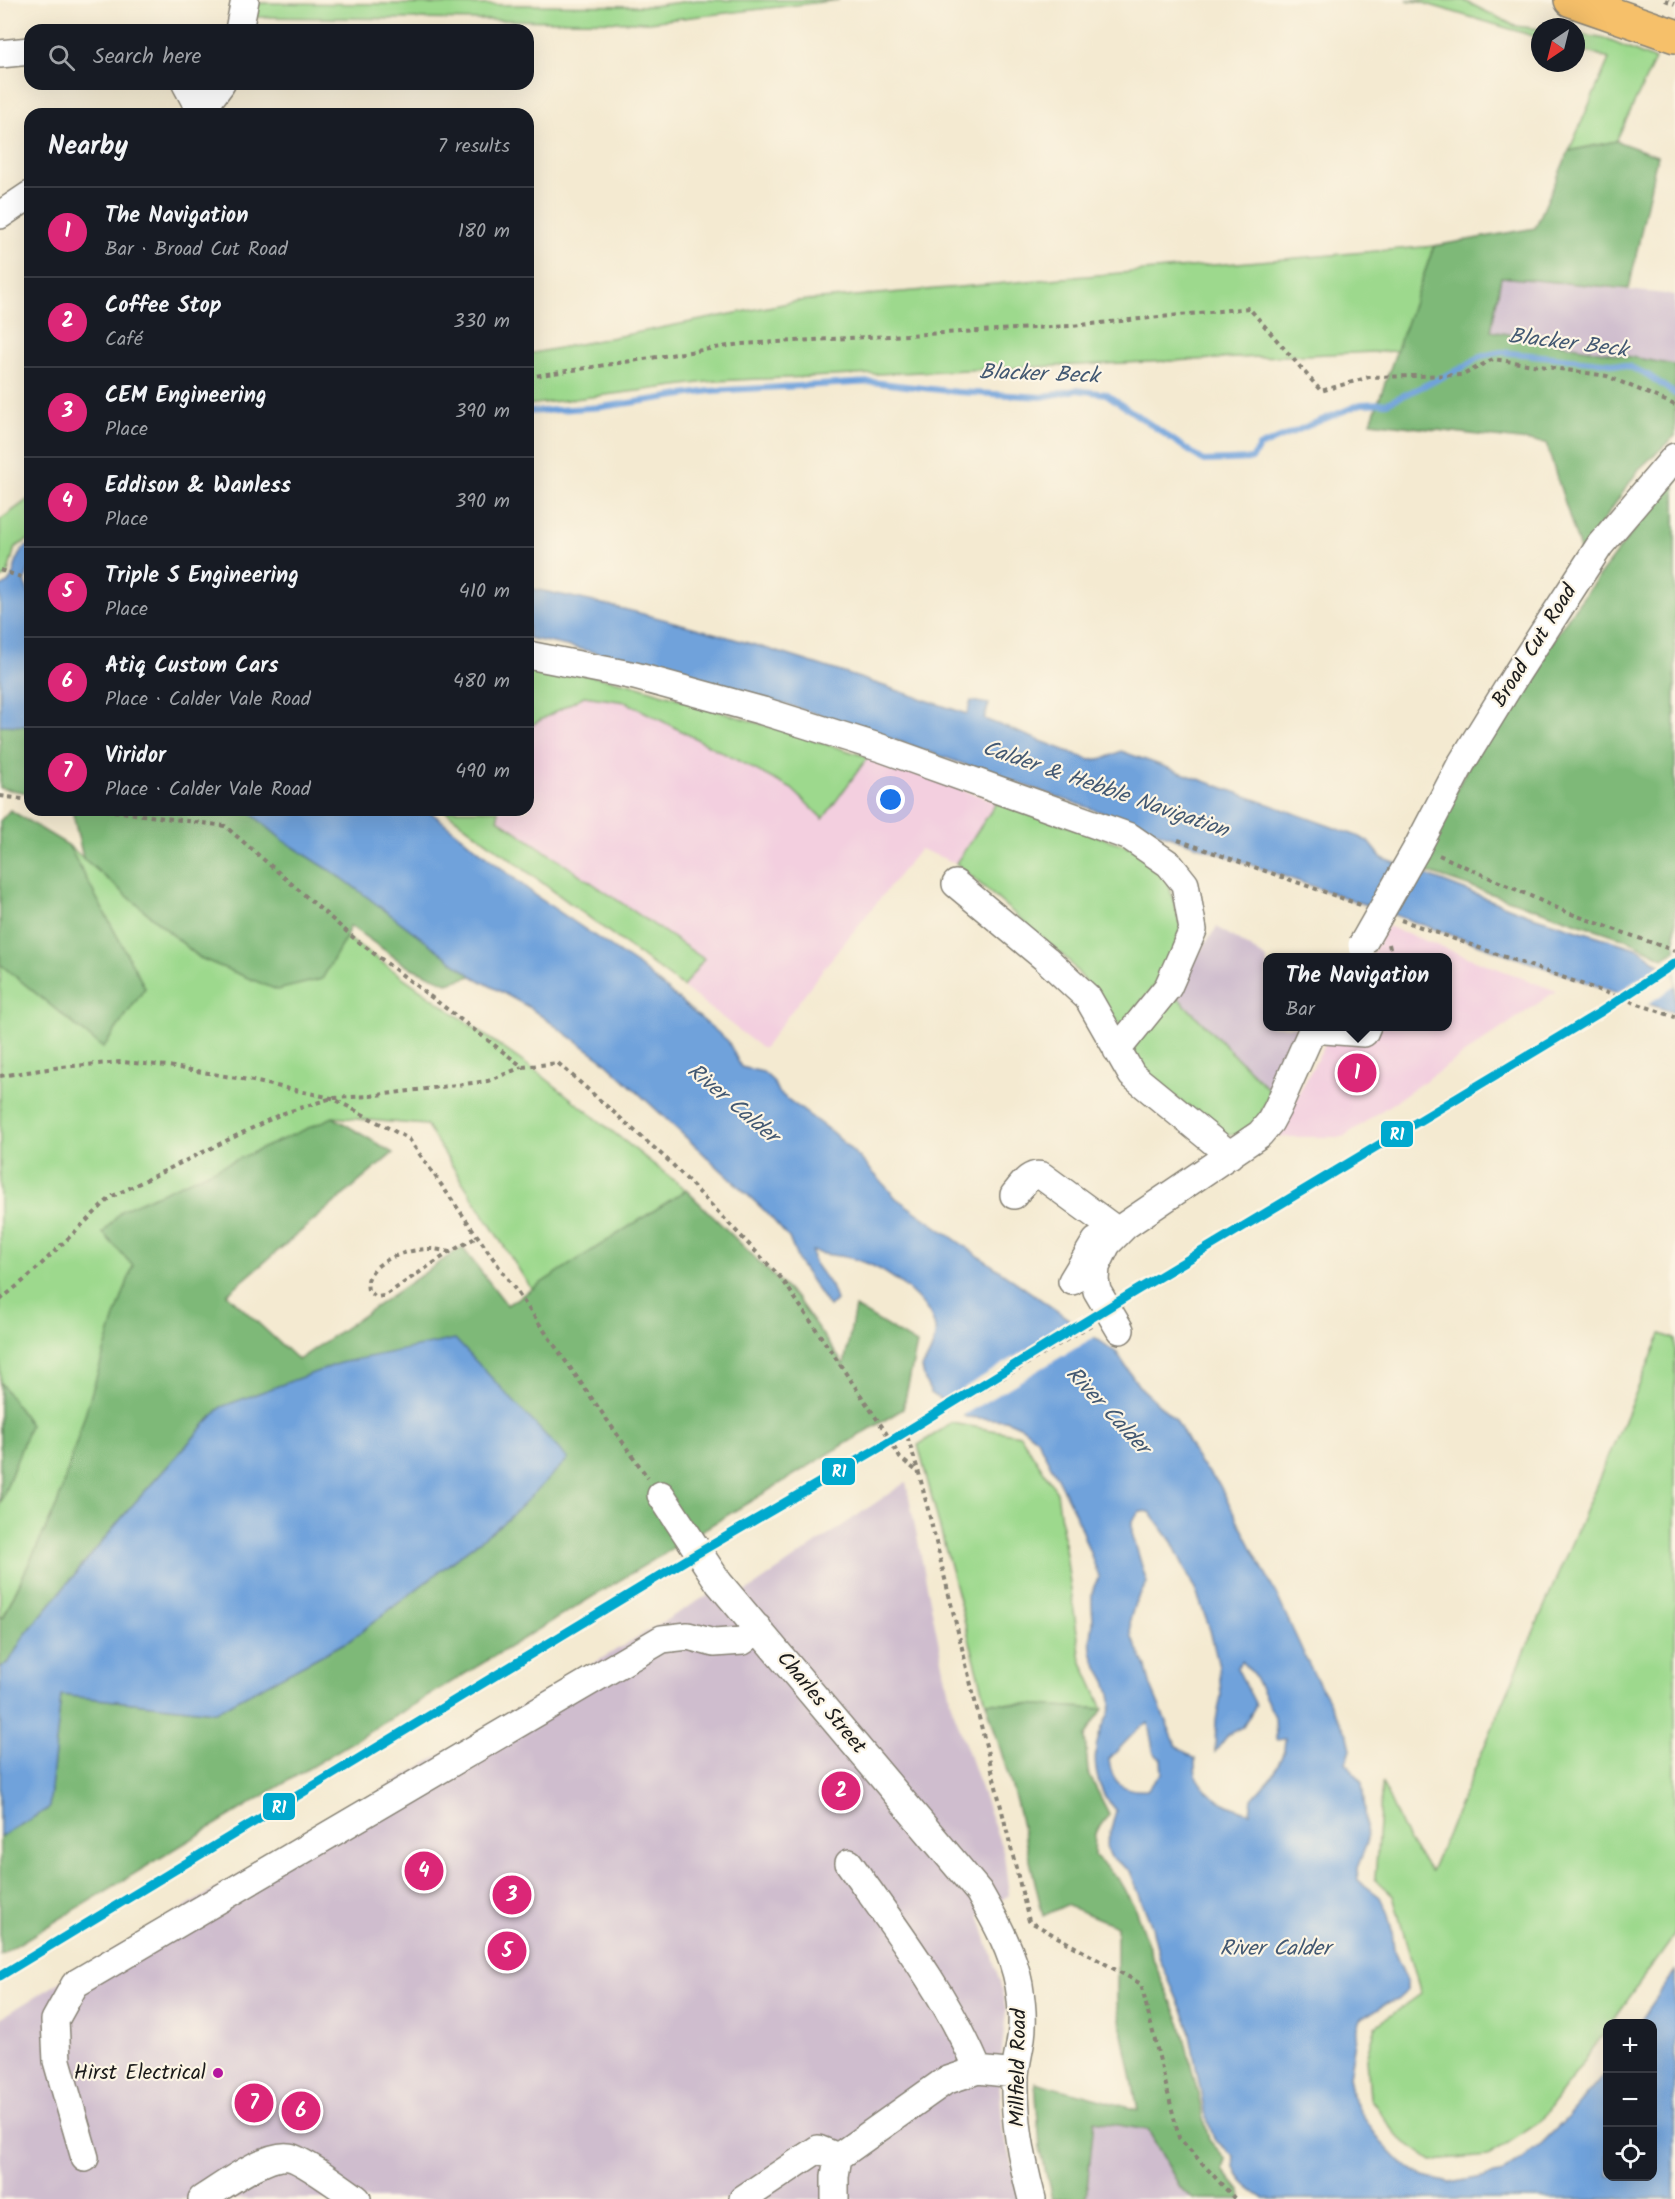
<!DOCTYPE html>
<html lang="en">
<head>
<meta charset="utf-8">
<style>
	body { margin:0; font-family:Kalam,sans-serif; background:#242831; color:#f1f3f6 }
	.controls { position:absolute; right:18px; bottom:18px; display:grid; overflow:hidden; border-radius:12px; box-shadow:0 6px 24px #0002 }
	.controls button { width:54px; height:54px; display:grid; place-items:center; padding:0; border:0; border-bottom:2px solid #363941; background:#171b24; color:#f1f3f6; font:30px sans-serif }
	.compass { position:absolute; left:1531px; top:18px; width:54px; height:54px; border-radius:50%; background:#171b24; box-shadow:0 6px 24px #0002; rotate:215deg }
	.you { position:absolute; left:891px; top:800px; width:21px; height:21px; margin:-15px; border:4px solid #fff; border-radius:50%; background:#1a73e8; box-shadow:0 0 0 9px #1a73e833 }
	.badge { display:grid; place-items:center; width:39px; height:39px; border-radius:50%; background:#db2777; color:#fff; font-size:20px; font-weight:700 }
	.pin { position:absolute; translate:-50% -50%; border:3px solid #fff; box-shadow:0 2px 6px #0006 }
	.popup { position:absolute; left:1263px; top:953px; width:189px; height:78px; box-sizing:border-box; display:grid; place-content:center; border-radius:12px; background:#171b24; filter:drop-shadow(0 2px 4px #0005); font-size:20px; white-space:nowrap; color:#9ea1a6 }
	.popup b { font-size:22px; color:#f1f3f6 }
	.popup::after { content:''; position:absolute; left:50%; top:100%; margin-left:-12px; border:12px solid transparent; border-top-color:#171b24 }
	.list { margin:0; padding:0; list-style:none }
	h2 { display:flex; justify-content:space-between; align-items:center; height:78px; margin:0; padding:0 24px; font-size:26px }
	h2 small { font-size:20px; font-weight:400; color:#9ea1a6 }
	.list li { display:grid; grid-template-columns:39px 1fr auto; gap:18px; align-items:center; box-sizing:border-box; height:90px; padding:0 24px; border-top:2px solid #363941 }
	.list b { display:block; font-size:22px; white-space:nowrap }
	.list p { margin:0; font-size:20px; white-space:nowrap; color:#9ea1a6 }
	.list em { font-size:20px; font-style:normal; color:#9ea1a6 }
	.icon { flex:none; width:33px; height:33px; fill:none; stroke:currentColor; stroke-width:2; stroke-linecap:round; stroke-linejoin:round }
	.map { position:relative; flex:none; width:1675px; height:2199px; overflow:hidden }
	.search { position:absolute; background:#171b24; box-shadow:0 6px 24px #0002; left:24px; top:24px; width:510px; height:66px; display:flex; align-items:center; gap:15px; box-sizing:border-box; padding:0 21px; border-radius:18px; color:#9ea1a6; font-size:22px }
	.panel { position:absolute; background:#171b24; box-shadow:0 6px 24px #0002; left:24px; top:108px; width:510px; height:708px; border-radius:18px }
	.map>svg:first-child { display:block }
	.built { fill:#f3cfdf }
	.industrial { fill:#cfbdce }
	.green { fill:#9dd98d; stroke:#5c7a54; stroke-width:1.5 }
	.forest { fill:#7eb978; stroke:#4d6a4a; stroke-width:1.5 }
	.water { fill:#70a2db; stroke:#465f7c; stroke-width:1.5; fill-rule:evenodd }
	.pier { fill:#f4ead1 }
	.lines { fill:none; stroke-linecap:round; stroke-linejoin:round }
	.stream { stroke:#70a2db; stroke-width:6 }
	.minor-casing { stroke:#888376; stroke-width:30 }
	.major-casing { stroke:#888376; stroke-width:36 }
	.path { stroke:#888376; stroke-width:4; stroke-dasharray:4.5 4.5; stroke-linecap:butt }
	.minor { stroke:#fff; stroke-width:27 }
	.major { stroke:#f6c06b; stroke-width:33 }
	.rail { stroke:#1c1c1c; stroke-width:4.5 }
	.minor-bridge-casing { stroke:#888376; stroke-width:30; stroke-linecap:butt }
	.minor-bridge { stroke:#fff; stroke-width:27 }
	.rail-1-casing { stroke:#fcf5e5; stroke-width:14 }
	.rail-1 { stroke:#00a9ce; stroke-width:9 }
	.poi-dot { fill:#b5179e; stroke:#fcf5e5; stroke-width:2 }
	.labels { text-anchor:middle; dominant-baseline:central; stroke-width:4.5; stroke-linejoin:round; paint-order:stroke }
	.street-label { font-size:21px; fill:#1c1c1c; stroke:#fcf5e5 }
	.poi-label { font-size:21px; fill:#1c1c1c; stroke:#fcf5e5; text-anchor:end }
	.water-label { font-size:22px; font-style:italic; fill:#425872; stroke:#fcf5e5 }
	.line-badge { stroke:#fcf5e5; stroke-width:2 }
	.badge-label { font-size:16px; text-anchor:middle; font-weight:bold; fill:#fff }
</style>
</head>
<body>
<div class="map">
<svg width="1675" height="2199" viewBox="0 0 1675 2199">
	<rect width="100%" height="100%" fill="#fcf5e5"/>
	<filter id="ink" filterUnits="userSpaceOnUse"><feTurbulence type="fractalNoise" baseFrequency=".0167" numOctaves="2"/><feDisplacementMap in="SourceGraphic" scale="12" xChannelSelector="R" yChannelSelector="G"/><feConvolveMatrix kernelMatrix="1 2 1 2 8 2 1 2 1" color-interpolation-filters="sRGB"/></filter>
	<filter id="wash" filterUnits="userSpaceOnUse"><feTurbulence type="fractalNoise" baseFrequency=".008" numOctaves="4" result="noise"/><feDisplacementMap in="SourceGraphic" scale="24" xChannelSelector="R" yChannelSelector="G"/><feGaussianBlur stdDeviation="1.35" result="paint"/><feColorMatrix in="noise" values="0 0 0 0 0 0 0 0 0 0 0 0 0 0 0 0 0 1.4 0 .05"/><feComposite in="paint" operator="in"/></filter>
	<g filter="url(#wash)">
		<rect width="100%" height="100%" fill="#f4ead1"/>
		<path class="built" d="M 584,696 L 626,702 L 792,789 L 823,819 L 868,757 L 997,802 L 956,863 L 920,849 L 820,973 L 763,1049 L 683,987 L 703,958 L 498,819 L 498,810 L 528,810 L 529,726 Z
			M 1387,926 L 1556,991 L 1343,1137 L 1276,1137 L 1334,1027 L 1447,1026 L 1447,958 L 1370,957 Z"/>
		<path class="industrial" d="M 1501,277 L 1675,295 L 1675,365 L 1491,331 Z
			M 1217,927 L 1267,959 L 1267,1026 L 1298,1027 L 1271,1092 L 1171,992 Z
			M 906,1482 L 951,1704 L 1004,1854 L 1009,1895 L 979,1915 L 1000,1982 L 1006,2011 L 999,2080 L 1003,2131 L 1021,2199 L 0,2199 L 0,2018 L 708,1595 L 723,1578 L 740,1596 Z
			M 1094,2121 L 1148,2130 L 1180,2187 L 1194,2199 L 1086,2199 Z"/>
		<path class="green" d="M 697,0 L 839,0 L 648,22 L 252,17 L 256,3 L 651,6 Z
			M 1406,0 L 1463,0 L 1515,26 L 1540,29 L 1540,38 L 1420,2 Z
			M 1576,34 L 1606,39 L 1655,60 L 1616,141 L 1569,151 L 1609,59 L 1576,48 Z
			M 1434,246 L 1397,351 L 715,381 L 528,405 L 528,354 L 798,301 Z
			M 30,498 L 30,539 L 15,547 L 7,576 L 0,579 L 0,520 Z
			M 528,664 L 628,683 L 868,757 L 823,819 L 792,789 L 626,702 L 584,696 L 528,727 Z
			M 997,802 L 1139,850 L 1167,878 L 1181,927 L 1167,971 L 1121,1026 L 1068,960 L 956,863 Z
			M 444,810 L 498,810 L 498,819 L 704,959 L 683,987 Z
			M 68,845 L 200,958 L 322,979 L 346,937 L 540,1074 L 686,1190 L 532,1290 L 426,1125 L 333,1117 L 103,1233 L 133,1265 L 57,1505 L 2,1619 L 0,1616 L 0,1504 L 30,1425 L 0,1382 L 0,964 L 103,1048 L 145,988 Z
			M 1171,991 L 1271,1092 L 1258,1120 L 1241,1135 L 1226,1135 L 1149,1078 L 1132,1049 Z
			M 1661,1334 L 1675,1339 L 1675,1934 L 1611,2023 L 1608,2024 L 1607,2029 L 1540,2122 L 1488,2156 L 1432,2161 L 1398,2137 L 1370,2098 L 1367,2058 L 1376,2026 L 1421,1994 L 1393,1896 L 1375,1879 L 1382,1783 L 1409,1842 L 1431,1871 Z
			M 952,1423 L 1020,1435 L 1057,1492 L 1081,1660 L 1103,1709 L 986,1702 L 918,1445 Z"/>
		<path class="forest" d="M 1616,141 L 1657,156 L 1629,289 L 1501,277 L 1491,331 L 1675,365 L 1675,436 L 1639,469 L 1581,553 L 1546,443 L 1371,422 L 1434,246 L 1535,228 L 1569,151 Z
			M 1675,475 L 1675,950 L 1663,958 L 1625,939 L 1418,869 L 1469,764 L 1572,612 Z
			M 0,725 L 30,726 L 30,793 L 0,788 Z
			M 10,810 L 68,845 L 145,988 L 103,1048 L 0,964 L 0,821 Z
			M 72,810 L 247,810 L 284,841 L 342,878 L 472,976 L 447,983 L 407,966 L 350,926 L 346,937 L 322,979 L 277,990 L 200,958 L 83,858 Z
			M 333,1117 L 393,1153 L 227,1294 L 298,1360 L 462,1247 L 507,1305 L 686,1190 L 798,1300 L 844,1365 L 855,1307 L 917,1344 L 903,1409 L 0,1955 L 0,1837 L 49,1808 L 61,1695 L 215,1712 L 350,1640 L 509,1518 L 221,1407 L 130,1508 L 24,1636 L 9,1662 L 0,1668 L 0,1616 L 3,1618 L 57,1505 L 114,1320 L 133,1266 L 103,1233 L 122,1210 Z
			M 0,1382 L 30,1425 L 0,1504 Z
			M 986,1702 L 1103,1709 L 1085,1736 L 1088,1772 L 1109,1814 L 1095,1833 L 1094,1856 L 1117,1877 L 1134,1906 L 1157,1969 L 1181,2024 L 1209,2140 L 1226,2159 L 1223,2170 L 1241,2192 L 1242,2199 L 1194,2199 L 1180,2187 L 1148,2130 L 1094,2121 L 1086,2199 L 1052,2199 L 1040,2147 L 1035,2082 L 1138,2110 L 1117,2004 L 1117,1926 L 1066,1905 L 1043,1916 L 1016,1801 Z"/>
		<path class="water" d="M 30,545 C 30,551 31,558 30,564 C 27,580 22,578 30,597 L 30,726 L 0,725 L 0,587 C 18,581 12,562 22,550 C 24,548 27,546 30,545 Z
			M 528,588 C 678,617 823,665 967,714 L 971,701 L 989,704 L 984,719 L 1090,760 L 1106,758 L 1121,751 L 1360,837 L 1370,843 L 1382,858 L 1529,915 L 1639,949 L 1658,963 L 1675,970 L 1675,1013 L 843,722 C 739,690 635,659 528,638 Z
			M 247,810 L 428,810 L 539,898 L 636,964 L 728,1041 L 741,1067 L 763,1072 L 773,1081 L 778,1092 L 833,1133 L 860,1158 L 896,1198 L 1117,1353 L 1138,1385 L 1176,1420 L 1200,1464 L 1219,1484 L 1280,1602 L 1309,1665 L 1348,1736 L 1351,1749 L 1346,1763 L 1362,1783 L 1365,1809 L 1367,1843 L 1357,1868 L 1358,1880 L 1380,1897 L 1387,1912 L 1392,1930 L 1394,1951 L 1407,1982 L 1407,1991 L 1397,2000 L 1385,2004 L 1361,2019 L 1357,2031 L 1349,2076 L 1353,2098 L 1367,2122 L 1380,2141 L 1401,2163 L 1424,2177 L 1450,2183 L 1499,2174 L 1521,2160 L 1542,2143 L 1568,2117 L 1607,2070 L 1608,2176 L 1652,2176 L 1652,2024 L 1639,2023 L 1675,1971 L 1674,2199 L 1265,2199 C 1250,2190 1230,2176 1234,2156 L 1214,2139 L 1204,2109 L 1188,2024 L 1160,1960 L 1152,1927 L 1130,1871 L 1111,1857 L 1106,1847 L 1116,1811 C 1095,1789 1090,1758 1101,1730 C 1105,1720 1112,1711 1111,1700 C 1109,1680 1100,1674 1093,1658 C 1088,1645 1092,1634 1093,1622 C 1093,1611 1090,1599 1093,1590 C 1094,1585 1097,1581 1099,1577 L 1075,1513 L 1037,1439 L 1022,1427 L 1006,1420 L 966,1417 L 931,1393 L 925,1381 L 922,1368 C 928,1358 937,1341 935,1329 C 930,1299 884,1268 858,1260 C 843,1255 827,1256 812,1251 L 813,1261 L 831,1286 L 836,1300 L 829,1307 L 799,1263 L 789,1238 L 766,1212 L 603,1060 L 527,1006 L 472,976 L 342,878 L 284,841 ZM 1140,1511 L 1150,1512 L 1172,1542 L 1197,1594 L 1210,1630 L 1219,1667 L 1221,1696 L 1216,1720 L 1215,1752 L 1228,1735 L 1243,1727 L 1256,1705 L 1237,1668 L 1242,1661 L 1254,1675 L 1275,1717 L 1276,1740 L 1285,1739 L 1284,1751 L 1274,1774 L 1252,1799 L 1250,1813 C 1230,1807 1208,1798 1197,1778 C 1195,1773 1195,1764 1195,1759 L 1176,1745 L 1151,1686 L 1145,1664 L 1132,1638 L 1130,1620 L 1135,1603 L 1147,1583 L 1132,1533 L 1132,1521 ZM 1148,1723 L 1154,1754 L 1161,1759 L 1162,1773 L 1147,1790 C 1124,1792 1111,1783 1109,1759 L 1140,1727 Z
			M 455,1339 L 568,1459 L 509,1518 L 350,1640 L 215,1712 L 61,1695 L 49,1808 L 0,1837 L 0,1668 L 9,1662 L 24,1636 L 130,1508 L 221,1407 L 340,1363 Z"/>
		<path class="pier" d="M 1664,962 L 1675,967 L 1675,986 L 1645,1006 L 1614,995 Z
			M 1075,1320 L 1098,1335 L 960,1417 L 939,1403 Z"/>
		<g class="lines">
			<path class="stream" d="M 528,412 L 602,407 L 710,391 L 872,382 L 957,392 L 1042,397 L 1076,390 L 1106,394 L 1204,461 L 1252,459 L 1259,447 L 1317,422 L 1361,404 L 1387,403 L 1462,368 L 1481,356 L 1501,352 L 1611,363 L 1630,367 L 1648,375 L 1675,394"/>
		</g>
	</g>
	<g filter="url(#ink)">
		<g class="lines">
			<defs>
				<path id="minor" d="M 239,30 L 245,0
					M 0,54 L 30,51
					M 186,84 L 200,110
					M 195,114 L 209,100 L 221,84
					M 0,215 L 30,195
					M 528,655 L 635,676 L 763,711 L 881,748 L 1130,837 L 1169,864 L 1185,884 L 1193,930 L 1168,987 L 1117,1050
					M 1416,850 L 1461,764 L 1517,673 L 1600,545 L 1675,457
					M 956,884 L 1046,959 L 1088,998 L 1132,1075 L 1230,1155
					M 1312,1029 L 1364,1033 L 1367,1026
					M 1014,1195 C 1022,1186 1029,1172 1042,1176 L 1109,1225
					M 1072,1281 L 1096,1241
					M 1120,1330 L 1097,1291 L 1095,1280 L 1096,1267 L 1107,1244 L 1126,1225 L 1260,1134 L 1270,1122 L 1277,1109 L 1314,1026
					M 661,1495 L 719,1583 L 979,1892 C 995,1920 1013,1952 1019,1985 C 1021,1998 1023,2013 1022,2026 C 1022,2043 1016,2059 1015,2076 C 1014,2120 1021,2157 1032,2199
					M 849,1863 C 895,1928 948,1997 978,2070
					M 85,2158 L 57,2061 L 55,2020 L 75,1984 L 662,1639 L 688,1636 L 714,1643 L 743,1641 L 758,1628
					M 202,2199 C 222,2187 266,2153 289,2157 C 302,2159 344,2190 357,2199
					M 743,2199 L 818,2149 L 838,2157
					M 835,2199 L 835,2176 L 838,2157 L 945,2081 L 978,2070 L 1015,2074"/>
				<path id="major" d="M 1571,0 L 1675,36"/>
			</defs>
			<use href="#minor" class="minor-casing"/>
			<use href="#major" class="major-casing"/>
			<path class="path" d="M 1665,0 L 1675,4
				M 528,377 L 741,344 L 1071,326 L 1249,308 L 1321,391 L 1369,377 L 1463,375 L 1493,359 L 1607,376 L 1675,405
				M 0,570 L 30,580
				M 0,796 L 30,800
				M 105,810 L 225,826 L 355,939 L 523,1067 L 558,1063 L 670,1162 L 782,1279 L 885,1431 L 900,1458 L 918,1472
				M 1178,840 L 1361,905
				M 1439,855 L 1566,912 L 1675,951
				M 1401,920 L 1675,1017
				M 1389,944 L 1392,958
				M 0,1076 L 61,1067 L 122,1062 L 168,1066 L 248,1080 L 332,1098 L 409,1139 L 648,1478
				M 450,1252 C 444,1251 437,1249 431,1249 C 410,1248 362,1262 368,1290 L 376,1297 L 384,1296 L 450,1252 L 477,1237
				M 0,1300 L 28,1277 L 111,1197 L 281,1114 L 332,1098 L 370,1096 L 488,1081 L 522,1067
				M 1091,1325 L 907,1436 L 919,1473 L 1029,1921 L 1141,1984 L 1179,2138 L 1235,2199"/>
			<use href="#minor" class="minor"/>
			<use href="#major" class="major"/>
			<path class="rail" d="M 0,1976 L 686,1560 L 884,1445 L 1114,1304 L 1599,1013 L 1675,963"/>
			<defs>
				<path id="minor-bridge" d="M 1362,945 L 1416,850"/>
			</defs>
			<use href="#minor-bridge" class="minor-bridge-casing"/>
			<use href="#minor-bridge" class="minor-bridge"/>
			<defs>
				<path id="rail-1" d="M 0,1976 L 686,1560 L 884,1445 L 1114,1304 L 1599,1013 L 1675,963"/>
			</defs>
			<use href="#rail-1" class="rail-1-casing"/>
			<use href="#rail-1" class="rail-1"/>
		</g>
	</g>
	<circle class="poi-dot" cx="218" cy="2073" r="6"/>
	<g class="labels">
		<g class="street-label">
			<text transform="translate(1535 646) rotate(-58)">Broad Cut Road</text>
			<text transform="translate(821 1703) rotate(50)">Charles Street</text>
			<text transform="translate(1019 2068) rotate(-89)">Millfield Road</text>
		</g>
		<g class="poi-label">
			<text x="206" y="2073">Hirst Electrical</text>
		</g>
		<g class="water-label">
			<text transform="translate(1568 344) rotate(7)">Blacker Beck</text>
			<text transform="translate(1039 375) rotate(2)">Blacker Beck</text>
			<text transform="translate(1105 790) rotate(19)">Calder &amp; Hebble Navigation</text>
			<text transform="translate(732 1104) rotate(40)">River Calder</text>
			<text transform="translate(1107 1411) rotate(47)">River Calder</text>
			<text x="1275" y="1949">River Calder</text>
		</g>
	</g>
	<g class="line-badge">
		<rect x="1380" y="1120" width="34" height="28" rx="6" fill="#00a9ce"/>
		<rect x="821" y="1457" width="35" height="29" rx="6" fill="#00a9ce"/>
		<rect x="262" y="1792" width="34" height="29" rx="6" fill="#00a9ce"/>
	</g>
	<g class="badge-label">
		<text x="1397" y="1140">R1</text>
		<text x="839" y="1477">R1</text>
		<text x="279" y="1813">R1</text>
	</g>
</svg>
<div class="controls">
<button>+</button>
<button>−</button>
<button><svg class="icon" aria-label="locate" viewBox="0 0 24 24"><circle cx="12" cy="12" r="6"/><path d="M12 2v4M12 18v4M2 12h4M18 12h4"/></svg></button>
</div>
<svg class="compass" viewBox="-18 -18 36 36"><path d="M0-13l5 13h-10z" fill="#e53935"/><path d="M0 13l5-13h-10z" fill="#9ea1a6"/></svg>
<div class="you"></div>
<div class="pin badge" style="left:1357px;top:1073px">1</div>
<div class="popup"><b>The Navigation</b>Bar</div>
<div class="pin badge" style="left:841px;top:1791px">2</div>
<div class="pin badge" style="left:512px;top:1895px">3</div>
<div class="pin badge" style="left:424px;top:1871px">4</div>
<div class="pin badge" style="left:507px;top:1951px">5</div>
<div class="pin badge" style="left:301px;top:2111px">6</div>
<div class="pin badge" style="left:254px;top:2103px">7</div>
<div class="search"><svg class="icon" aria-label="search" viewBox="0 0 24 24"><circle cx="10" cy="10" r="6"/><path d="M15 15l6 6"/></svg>Search here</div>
<section class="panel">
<h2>Nearby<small>7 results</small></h2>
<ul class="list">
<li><span class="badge">1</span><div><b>The Navigation</b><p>Bar · Broad Cut Road</p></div><em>180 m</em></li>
<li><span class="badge">2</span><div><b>Coffee Stop</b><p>Café</p></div><em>330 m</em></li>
<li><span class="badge">3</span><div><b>CEM Engineering</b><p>Place</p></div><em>390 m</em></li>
<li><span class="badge">4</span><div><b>Eddison &amp; Wanless</b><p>Place</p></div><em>390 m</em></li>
<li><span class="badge">5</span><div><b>Triple S Engineering</b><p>Place</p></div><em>410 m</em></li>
<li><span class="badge">6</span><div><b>Atiq Custom Cars</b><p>Place · Calder Vale Road</p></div><em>480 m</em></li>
<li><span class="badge">7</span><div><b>Viridor</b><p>Place · Calder Vale Road</p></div><em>490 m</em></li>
</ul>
</section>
</div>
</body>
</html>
